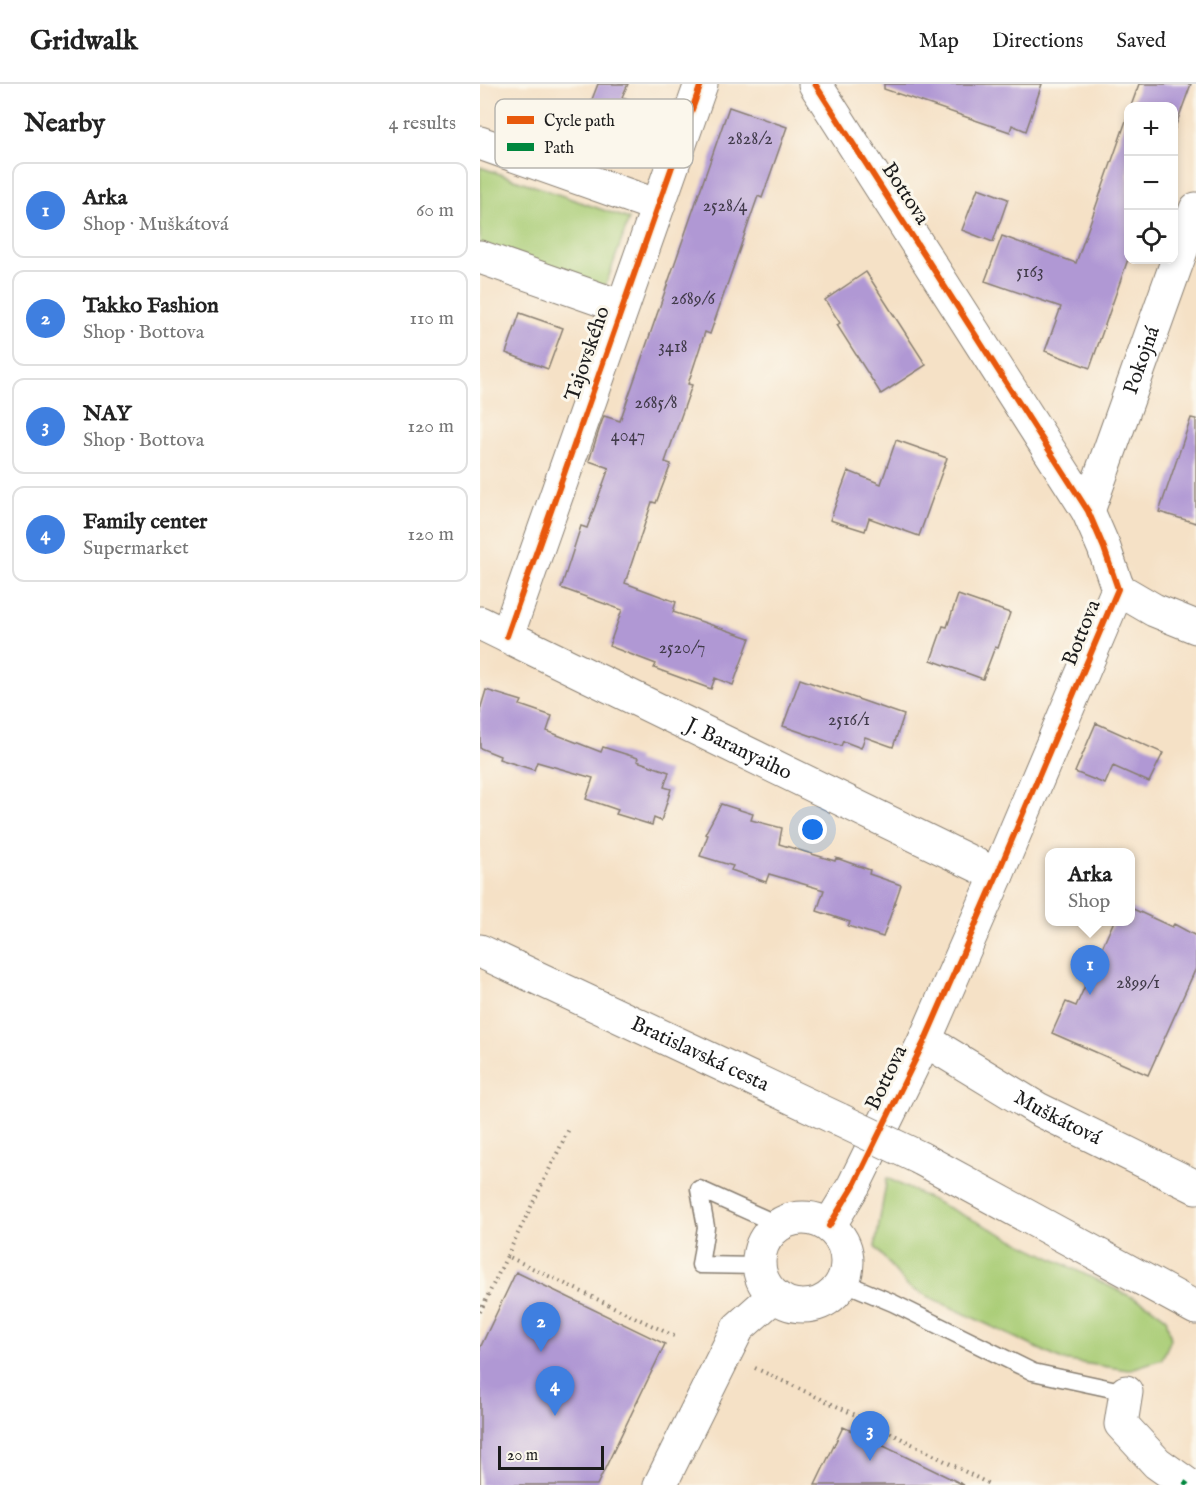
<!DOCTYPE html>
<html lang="en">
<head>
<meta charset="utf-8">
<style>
	body { margin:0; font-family:"IM FELL English",serif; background:#f6f6f6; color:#222 }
	.controls { position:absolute; right:18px; top:18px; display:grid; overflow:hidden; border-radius:12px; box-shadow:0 3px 9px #0003 }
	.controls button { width:54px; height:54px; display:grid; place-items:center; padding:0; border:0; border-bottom:2px solid #e0e0e0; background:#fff; color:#222; font:30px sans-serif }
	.scale { position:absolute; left:18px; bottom:15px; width:106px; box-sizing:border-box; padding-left:6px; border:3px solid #1c1c1c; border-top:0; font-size:16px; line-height:21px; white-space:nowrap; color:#1c1c1c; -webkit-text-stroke:4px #fbf7ec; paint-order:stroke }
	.you { position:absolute; left:333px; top:746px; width:21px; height:21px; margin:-15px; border:4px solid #fff; border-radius:50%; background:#1a73e8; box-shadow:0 0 0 9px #1a73e833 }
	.badge { display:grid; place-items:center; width:39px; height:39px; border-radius:50%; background:#d93025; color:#fff; font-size:20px; font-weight:700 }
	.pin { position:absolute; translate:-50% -50px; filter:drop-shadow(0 2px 3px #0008) }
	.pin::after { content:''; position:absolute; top:32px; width:21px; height:18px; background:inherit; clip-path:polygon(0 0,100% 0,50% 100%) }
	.popup { position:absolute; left:565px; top:764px; width:90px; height:78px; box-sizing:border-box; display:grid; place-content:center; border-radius:12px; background:#fff; filter:drop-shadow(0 2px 4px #0005); font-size:20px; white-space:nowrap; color:#767676 }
	.popup b { font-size:22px; color:#222 }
	.popup::after { content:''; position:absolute; left:50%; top:100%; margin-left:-12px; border:12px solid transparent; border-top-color:#fff }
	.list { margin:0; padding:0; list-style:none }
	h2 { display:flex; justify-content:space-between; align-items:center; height:78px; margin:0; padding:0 24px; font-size:26px }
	h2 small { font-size:20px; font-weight:400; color:#767676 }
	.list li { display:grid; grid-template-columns:39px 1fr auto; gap:18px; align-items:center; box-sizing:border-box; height:96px; margin:0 12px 12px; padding:0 12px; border:2px solid #e0e0e0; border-radius:12px }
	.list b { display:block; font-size:22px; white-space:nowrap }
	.list p { margin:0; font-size:20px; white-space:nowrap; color:#767676 }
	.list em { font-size:20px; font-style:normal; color:#767676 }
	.icon { flex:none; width:33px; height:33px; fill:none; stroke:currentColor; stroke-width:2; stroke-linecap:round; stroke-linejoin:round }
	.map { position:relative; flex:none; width:716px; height:1401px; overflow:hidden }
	header { display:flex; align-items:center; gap:36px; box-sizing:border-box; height:84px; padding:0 30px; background:#fff; border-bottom:2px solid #e0e0e0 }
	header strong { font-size:28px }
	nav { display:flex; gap:33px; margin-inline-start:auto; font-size:21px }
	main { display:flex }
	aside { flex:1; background:#fff }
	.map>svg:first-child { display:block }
	.green { fill:#aacd77; stroke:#63744a; stroke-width:1.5 }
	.building { fill:#b098d4 }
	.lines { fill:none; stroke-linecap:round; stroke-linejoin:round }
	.service-casing { stroke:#887e71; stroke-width:19 }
	.minor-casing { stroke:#887e71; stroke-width:35 }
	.primary-casing { stroke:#887e71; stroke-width:35 }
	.path { stroke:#887e71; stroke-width:4; stroke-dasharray:1.5 4.5; stroke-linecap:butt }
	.service { stroke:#fff; stroke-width:16 }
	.minor { stroke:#fff; stroke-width:33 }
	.primary { stroke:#fff; stroke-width:33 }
	.primary-bridge-casing { stroke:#887e71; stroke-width:35; stroke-linecap:butt }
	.primary-bridge { stroke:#fff; stroke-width:33 }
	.quiet { stroke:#00873e; stroke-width:4.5; stroke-dasharray:9 4.5; stroke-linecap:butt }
	.cycleway-casing { stroke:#fbf7ec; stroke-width:10 }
	.cycleway { stroke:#e8590c; stroke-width:6 }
	.labels { text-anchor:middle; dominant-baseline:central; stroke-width:6; stroke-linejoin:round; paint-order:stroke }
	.number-label { font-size:18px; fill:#413b4a }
	.street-label { font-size:21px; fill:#1c1c1c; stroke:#fbf7ec }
	.key { fill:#fbf7ec; stroke:#b8b5ae; stroke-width:1.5 }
	.key-label { font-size:16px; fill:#1c1c1c }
</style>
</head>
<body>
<header>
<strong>Gridwalk</strong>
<nav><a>Map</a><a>Directions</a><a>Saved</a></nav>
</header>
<main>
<aside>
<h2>Nearby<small>4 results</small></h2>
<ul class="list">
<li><span class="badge" style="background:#3f7fe0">1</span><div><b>Arka</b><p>Shop · Muškátová</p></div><em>60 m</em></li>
<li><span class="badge" style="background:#3f7fe0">2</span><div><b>Takko Fashion</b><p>Shop · Bottova</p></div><em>110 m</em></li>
<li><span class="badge" style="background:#3f7fe0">3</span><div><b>NAY</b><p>Shop · Bottova</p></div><em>120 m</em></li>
<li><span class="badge" style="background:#3f7fe0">4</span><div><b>Family center</b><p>Supermarket</p></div><em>120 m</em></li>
</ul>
</aside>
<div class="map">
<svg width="716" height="1401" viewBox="0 0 716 1401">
	<rect width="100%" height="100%" fill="#fbf7ec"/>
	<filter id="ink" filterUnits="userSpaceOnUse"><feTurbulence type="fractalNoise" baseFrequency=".0167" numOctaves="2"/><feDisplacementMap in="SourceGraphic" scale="12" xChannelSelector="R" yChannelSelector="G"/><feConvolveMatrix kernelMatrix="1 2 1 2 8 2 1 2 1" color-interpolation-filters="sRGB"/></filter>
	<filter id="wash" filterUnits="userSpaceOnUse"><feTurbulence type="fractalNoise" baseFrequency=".008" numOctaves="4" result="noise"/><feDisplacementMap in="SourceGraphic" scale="24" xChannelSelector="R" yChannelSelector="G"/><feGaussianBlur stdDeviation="1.35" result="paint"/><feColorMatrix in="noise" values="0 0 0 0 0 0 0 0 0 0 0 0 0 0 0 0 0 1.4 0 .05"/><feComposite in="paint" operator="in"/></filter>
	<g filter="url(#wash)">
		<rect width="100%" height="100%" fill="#f5e1c6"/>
		<path class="green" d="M 0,83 L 149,135 L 125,203 L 0,160 Z
			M 407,1094 L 670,1222 L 686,1234 L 691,1255 L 682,1275 L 648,1286 L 582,1276 L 428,1203 L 395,1163 Z"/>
		<g id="blocks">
			<path class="building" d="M 118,0 L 148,0 L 142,13 L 162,20 L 146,63 L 100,46 Z
				M 404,0 L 562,0 L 546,47 L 532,41 L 530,48 L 404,5 Z
				M 659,0 L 711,0 L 693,49 L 693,22 L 651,22 Z
				M 249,23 L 307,43 L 282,114 L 278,112 L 230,250 L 225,248 L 208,300 L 212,301 L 185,378 L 191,380 L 176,419 L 172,418 L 145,499 L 196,518 L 193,528 L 270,554 L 253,601 L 235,594 L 231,605 L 174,584 L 176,580 L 129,562 L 142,526 L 81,504 L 101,442 L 107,444 L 129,384 L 109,377 L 121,340 L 124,332 L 140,337 Z
				M 648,31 L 648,175 L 610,284 L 565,267 L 581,223 L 505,197 L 522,152 L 596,179 Z
				M 498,104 L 528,115 L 513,158 L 482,146 Z
				M 386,188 L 446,281 L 401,310 L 357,241 L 360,239 L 345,216 Z
				M 40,229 L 83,244 L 68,285 L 26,269 Z
				M 711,334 L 716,335 L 716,439 L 679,428 Z
				M 416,356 L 467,374 L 439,452 L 389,434 L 385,447 L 350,436 L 368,387 L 401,400 Z
				M 478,511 L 530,529 L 518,564 L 515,563 L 503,595 L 451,576 L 463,542 L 467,543 Z
				M 320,595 L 424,631 L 413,663 L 385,653 L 381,664 L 363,657 L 361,662 L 303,642 Z
				M 6,606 L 42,617 L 40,621 L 72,632 L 67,647 L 121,668 L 123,663 L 158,674 L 157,677 L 189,688 L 184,703 L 191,705 L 181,737 L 174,734 L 172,741 L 136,730 L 138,726 L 106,715 L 113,694 L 57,678 L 54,686 L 19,675 L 20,672 L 0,664 L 0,626 Z
				M 616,639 L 683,669 L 669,698 L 633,682 L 625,700 L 595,688 Z
				M 241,720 L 273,730 L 271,736 L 302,744 L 299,760 L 355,777 L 356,774 L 390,786 L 389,790 L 421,801 L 403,853 L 368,842 L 370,838 L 337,827 L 344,806 L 289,790 L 286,798 L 251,786 L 253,782 L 220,772 L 228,751 L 225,750 Z
				M 651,824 L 692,843 L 694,840 L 716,852 L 716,884 L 668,991 L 572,949 L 586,918 L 596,922 L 634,837 L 651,837 Z
				M 36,1188 L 185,1260 L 117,1401 L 0,1401 L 0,1264 Z
				M 363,1343 L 383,1352 L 484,1401 L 335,1401 Z"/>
		</g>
	</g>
	<g filter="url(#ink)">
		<use href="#blocks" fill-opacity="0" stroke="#887e71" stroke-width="1.5"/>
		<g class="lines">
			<defs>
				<path id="service" d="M 219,1105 L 226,1143 L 220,1181 L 279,1182
					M 219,1105 L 299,1141
					M 363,1198 L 413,1219 L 553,1288 L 646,1308"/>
				<g id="minor">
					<path d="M 335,0 L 608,427 L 624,464 L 638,505 L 517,791 L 445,956 L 374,1101 L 349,1142"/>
					<path d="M 0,59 L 178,122"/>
					<path d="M 0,173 L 142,223"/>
					<path id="s1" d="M 608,427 L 716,125"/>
					<path d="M 638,505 L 674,526 L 716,543"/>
					<path id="s2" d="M 0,539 L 517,791"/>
					<path d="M 27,552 L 221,0"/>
					<path id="s3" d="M 445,956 L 558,1025 L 716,1103"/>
					<circle cx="323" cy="1178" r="44"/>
					<path d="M 646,1308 L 641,1340 L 677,1379 L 708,1401"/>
					<path d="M 180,1401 L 258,1244 L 294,1212"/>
				</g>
				<g id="primary">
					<path id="s4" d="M 0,867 L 360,1036"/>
					<path d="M 440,1074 L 716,1224"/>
				</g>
			</defs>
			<use href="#service" class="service-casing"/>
			<use href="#minor" class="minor-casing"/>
			<use href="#primary" class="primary-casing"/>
			<path class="path" d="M 27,1172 L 89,1045
				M 0,1228 L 27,1172 L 194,1252
				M 275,1284 L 382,1334 L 511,1401"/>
			<use href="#service" class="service"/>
			<use href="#minor" class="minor"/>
			<use href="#primary" class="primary"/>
			<defs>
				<path id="primary-bridge" d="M 360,1036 L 440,1074"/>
			</defs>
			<use href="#primary-bridge" class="primary-bridge-casing"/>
			<use href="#primary-bridge" class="primary-bridge"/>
			<path class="quiet" d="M 704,1398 L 708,1401"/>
			<defs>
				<path id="cycleway" d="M 335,0 L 608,427 L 624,464 L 638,505 L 517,791 L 445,956 L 374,1101 L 349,1142
					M 27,552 L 221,0"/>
			</defs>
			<use href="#cycleway" class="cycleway-casing"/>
			<use href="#cycleway" class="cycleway"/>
		</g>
	</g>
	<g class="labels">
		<g class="number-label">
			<text x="270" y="55">2828/2</text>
			<text x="245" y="122">2528/4</text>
			<text x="550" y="188">5163</text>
			<text x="213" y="215">2689/6</text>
			<text x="193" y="263">3418</text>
			<text x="176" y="319">2685/8</text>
			<text x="148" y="352">4047</text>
			<text x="202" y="564">2520/7</text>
			<text x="369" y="636">2516/1</text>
			<text x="658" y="899">2899/1</text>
		</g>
		<g class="street-label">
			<text transform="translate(425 110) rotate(57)">Bottova</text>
			<text transform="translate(108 270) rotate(-71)">Tajovského</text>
			<text stroke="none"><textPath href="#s1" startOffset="160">Pokojná</textPath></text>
			<text transform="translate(602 549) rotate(-68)">Bottova</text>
			<text stroke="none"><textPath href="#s2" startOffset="288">J. Baranyaiho</textPath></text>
			<text stroke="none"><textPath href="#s4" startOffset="243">Bratislavská cesta</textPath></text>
			<text transform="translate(407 994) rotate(-64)">Bottova</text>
			<text stroke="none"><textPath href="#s3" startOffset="154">Muškátová</textPath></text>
		</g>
	</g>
	<rect x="15" y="15" width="198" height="69" rx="9" class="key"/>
	<rect x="27" y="32" width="27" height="8" fill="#e8590c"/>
	<rect x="27" y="59" width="27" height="8" fill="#00873e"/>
	<g class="key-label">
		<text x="64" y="42">Cycle path</text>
		<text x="64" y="69">Path</text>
	</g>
</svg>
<div class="controls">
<button>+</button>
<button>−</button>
<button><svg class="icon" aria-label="locate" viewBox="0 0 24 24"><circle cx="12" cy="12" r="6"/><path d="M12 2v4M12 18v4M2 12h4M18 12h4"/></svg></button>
</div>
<div class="scale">20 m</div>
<div class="you"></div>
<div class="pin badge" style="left:610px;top:911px;background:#3f7fe0">1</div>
<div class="popup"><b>Arka</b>Shop</div>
<div class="pin badge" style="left:61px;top:1268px;background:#3f7fe0">2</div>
<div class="pin badge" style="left:390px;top:1377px;background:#3f7fe0">3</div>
<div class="pin badge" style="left:75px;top:1332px;background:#3f7fe0">4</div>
</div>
</main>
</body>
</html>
